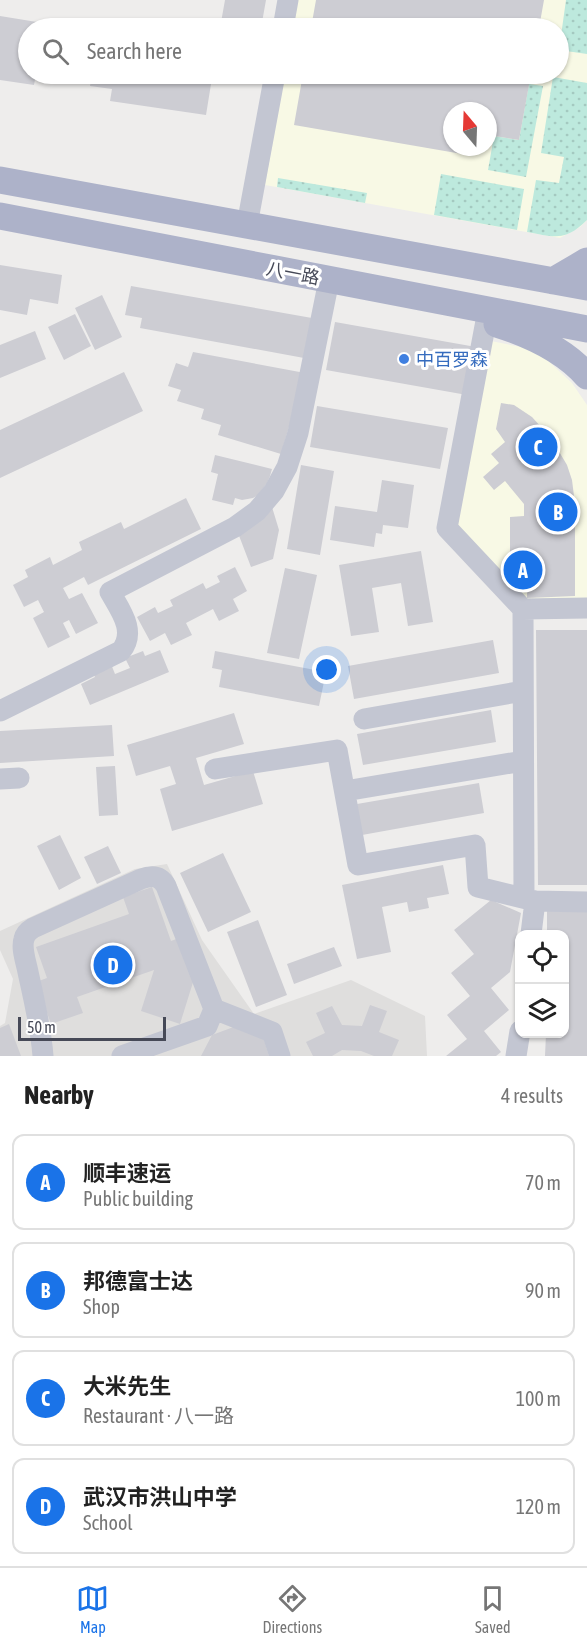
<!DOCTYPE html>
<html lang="en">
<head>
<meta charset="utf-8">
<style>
	body { margin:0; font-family:"Asap Condensed","Noto Sans SC",sans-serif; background:#f2f2f2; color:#222 }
	.controls { position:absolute; right:18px; bottom:18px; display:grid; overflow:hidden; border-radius:12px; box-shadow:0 2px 4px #0004 }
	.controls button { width:54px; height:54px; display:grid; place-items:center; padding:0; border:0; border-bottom:2px solid #e0e0e0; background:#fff; color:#222; font:30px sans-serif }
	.compass { position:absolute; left:443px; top:102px; width:54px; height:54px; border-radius:50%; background:#fff; box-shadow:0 2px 4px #0004; rotate:341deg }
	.scale { position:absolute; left:18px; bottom:15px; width:148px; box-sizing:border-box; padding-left:6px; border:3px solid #464957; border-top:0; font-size:16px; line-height:21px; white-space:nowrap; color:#464957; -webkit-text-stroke:4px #fff; paint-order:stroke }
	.you { position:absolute; left:327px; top:670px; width:21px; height:21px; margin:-15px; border:4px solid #fff; border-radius:50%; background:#1a73e8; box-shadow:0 0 0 9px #1a73e833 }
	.badge { display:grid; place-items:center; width:39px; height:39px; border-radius:50%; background:#1a73e8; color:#fff; font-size:20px; font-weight:700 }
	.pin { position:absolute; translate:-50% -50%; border:3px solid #fff; box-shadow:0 2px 6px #0006 }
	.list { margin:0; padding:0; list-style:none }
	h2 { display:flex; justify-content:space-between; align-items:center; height:78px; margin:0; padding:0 24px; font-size:26px }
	h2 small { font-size:20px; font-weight:400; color:#767676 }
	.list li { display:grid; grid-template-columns:39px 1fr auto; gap:18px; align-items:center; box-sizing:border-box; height:96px; margin:0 12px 12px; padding:0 12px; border:2px solid #e0e0e0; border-radius:12px }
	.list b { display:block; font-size:22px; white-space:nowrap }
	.list p { margin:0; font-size:20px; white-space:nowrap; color:#767676 }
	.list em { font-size:20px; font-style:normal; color:#767676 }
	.icon { flex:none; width:33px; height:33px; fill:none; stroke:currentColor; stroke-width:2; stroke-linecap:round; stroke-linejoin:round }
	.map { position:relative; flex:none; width:587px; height:1056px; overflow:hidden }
	.search { position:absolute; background:#fff; box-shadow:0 2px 4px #0004; left:18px; right:18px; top:18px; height:66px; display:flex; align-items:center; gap:15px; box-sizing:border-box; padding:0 21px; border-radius:33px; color:#767676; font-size:22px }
	.sheet { height:510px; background:#fff }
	nav { display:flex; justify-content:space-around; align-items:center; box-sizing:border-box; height:84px; border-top:2px solid #e0e0e0; background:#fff; font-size:16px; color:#767676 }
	nav a { display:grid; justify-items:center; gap:3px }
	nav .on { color:#1a73e8 }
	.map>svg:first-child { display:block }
	.commercial { fill:#f8f9e5; fill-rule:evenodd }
	.education { fill:#dfdedd }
	.grass { fill:url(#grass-dots) }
	.building { fill:#cdcdd3 }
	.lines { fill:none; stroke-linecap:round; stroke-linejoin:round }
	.minor { stroke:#c3c6d2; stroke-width:21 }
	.major { stroke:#adb2c9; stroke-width:27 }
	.shop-dot { fill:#3f7fe0; stroke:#fff; stroke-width:2 }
	.labels { text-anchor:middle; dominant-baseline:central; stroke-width:6; stroke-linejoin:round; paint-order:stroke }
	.street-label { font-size:18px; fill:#464957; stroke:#fff }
	.shop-label { font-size:18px; fill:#366cbe; stroke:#fff; text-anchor:start }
</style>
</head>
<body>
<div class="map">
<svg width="587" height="1056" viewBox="0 0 587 1056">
	<defs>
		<pattern id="grass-dots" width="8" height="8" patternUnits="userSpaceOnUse" patternTransform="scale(1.5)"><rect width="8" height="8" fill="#bde9dd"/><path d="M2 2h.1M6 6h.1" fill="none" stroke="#a4c9c0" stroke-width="1.8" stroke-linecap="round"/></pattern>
	</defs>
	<rect width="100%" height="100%" fill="#eeedec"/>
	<path class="commercial" d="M 298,0 L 587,0 L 587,220 L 580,227 L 560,238 L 265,185 L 285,74 L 558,74 L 558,28 L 293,28 ZM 452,111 L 488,111 L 488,147 L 452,147 Z
		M 491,341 L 521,347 L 544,357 L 572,383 L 587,405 L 587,614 L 519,615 L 438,528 Z"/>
	<path class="education" d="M 167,864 L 202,940 L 254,1014 L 351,980 L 425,1016 L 427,1056 L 0,1056 L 0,1026 L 5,1023 L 13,979 L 0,950 L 0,931 L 135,869 Z"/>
	<path class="grass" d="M 566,0 L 587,0 L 587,54 L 559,50 Z
		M 553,77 L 587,83 L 587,220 C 565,242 554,237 527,232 L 536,180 L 559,183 L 564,157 L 541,153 Z
		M 529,84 L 543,86 L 526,177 L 488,170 L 494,136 L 519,140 Z
		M 441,174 L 524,189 L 517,230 L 434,215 Z
		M 278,178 L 367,193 L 365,203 L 277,187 Z"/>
	<path class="building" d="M 225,0 L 266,0 L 261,28 L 220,28 Z
		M 316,0 L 544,0 L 539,28 L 311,28 Z
		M 0,16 L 43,23 L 43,28 L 28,28 L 28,74 L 36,74 L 34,85 L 0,80 Z
		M 92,74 L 254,74 L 252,84 L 212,78 L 206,115 L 110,101 L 112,89 L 90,86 Z
		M 303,74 L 531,74 L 519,140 L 488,135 L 488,111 L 452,111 L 452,147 L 469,147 L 468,155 L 294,125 Z
		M 0,265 L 62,275 L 58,304 L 30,299 L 27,315 L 0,310 Z
		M 131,286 L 312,318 L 304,358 L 140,328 L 142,318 L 125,315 Z
		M 102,295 L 122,337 L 95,350 L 75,308 Z
		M 75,314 L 91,346 L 64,360 L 48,327 Z
		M 335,322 L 476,347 L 467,395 L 326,370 Z
		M 35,331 L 46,359 L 0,378 L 0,345 Z
		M 193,352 L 305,373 L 281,454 L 218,435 L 221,425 L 201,419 L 204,409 L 177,401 L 181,390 L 168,386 L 176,363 L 188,367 Z
		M 124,372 L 143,411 L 0,478 L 0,430 Z
		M 501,403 L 514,405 L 532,417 L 551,438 L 567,465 L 572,480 L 575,504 L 575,596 L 527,598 L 527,581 L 510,582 L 510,517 L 524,516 L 524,504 L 505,481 L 494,490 L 483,477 L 499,463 L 491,454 L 505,442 L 496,429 Z
		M 317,406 L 448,428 L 440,469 L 310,447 Z
		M 215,455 L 272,469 L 270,476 L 267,483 L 258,495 L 253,498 L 242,500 L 235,498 L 233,505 L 212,500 L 218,474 L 211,472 Z
		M 301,465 L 334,471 L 320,555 L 287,549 Z
		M 382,480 L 414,485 L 408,528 L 383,525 L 382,534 L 376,533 L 374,547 L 330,540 L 335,506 L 377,512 Z
		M 186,498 L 201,529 L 88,585 L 84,577 L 63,588 L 69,599 L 82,593 L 98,623 L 76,634 L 69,620 L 63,623 L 70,637 L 48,648 L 33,618 L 44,612 L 38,600 L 24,607 L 13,585 L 28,577 L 25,570 L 50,557 L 53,565 L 82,550 L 79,542 L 121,522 L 124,529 Z
		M 272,507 L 279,530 L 273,559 L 251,567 L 238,533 Z
		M 421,551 L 433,622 L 408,626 L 401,583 L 372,588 L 379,632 L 351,636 L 339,565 Z
		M 235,567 L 247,591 L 233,599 L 239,611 L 219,621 L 213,609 L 186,623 L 192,635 L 171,645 L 165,633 L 150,641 L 137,617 L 155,607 L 158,613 L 173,606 L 170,600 L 203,583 L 206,589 L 220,582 L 217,576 Z
		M 285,568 L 317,575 L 299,659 L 267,653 Z
		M 536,630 L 587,630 L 587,885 L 538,885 Z
		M 493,640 L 499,673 L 354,699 L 348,666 Z
		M 160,650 L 169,672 L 90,705 L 81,684 L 95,677 L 93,672 L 111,664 L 115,674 L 130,668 L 125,658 L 143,651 L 145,656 Z
		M 215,651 L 326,672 L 319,706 L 219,687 L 222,670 L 212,668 Z
		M 491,710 L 496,742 L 363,765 L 357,734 Z
		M 234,713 L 244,744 L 196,758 L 204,785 L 253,771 L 263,804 L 172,831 L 160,789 L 176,784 L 170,766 L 136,776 L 127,745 Z
		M 112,725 L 114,756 L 0,763 L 0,731 Z
		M 115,766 L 118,815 L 99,816 L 96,767 Z
		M 479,783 L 484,813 L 362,835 L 357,804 Z
		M 60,835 L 81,878 L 59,890 L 37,846 Z
		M 108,846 L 121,873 L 97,884 L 84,857 Z
		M 223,853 L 251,912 L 208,932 L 180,873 Z
		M 443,865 L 449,894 L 427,898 L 429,908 L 409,912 L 407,902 L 382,907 L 391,952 L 357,959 L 342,885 Z
		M 152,887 L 171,941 L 179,938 L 194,979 L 180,1024 L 141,1011 L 154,970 L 77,997 L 83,1013 L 51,1024 L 36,982 L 47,978 L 36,947 L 129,914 L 123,897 Z
		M 491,900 L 521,913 L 510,972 L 491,988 L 509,1010 L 484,1031 L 501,1052 L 496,1056 L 446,1056 L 467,1039 L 447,1015 L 470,996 L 451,973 L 474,954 L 454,930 Z
		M 547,911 L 587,912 L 587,1056 L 545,1056 L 546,1034 L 564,1034 L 564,934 L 547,934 Z
		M 258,920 L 287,995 L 256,1007 L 227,932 Z
		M 334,947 L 342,966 L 294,984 L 287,964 Z
		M 370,1005 L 387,1011 L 379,1032 L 399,1040 L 392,1056 L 374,1056 L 361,1051 L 342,1050 L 332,1056 L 313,1056 L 306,1042 L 325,1033 L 316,1013 L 332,1006 L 342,1025 L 362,1026 Z
		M 9,1024 L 21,1056 L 0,1056 L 0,1028 Z
		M 239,1025 L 263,1037 L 269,1056 L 201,1056 L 212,1035 Z"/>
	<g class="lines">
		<path class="minor" d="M 283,28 L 288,0
			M 247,225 L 275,74
			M 486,321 L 447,528 L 523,609 L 587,608
			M 523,609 L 524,898
			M 0,711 L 121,651 C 137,631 120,610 110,592 L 235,527 L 257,511 L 274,491 L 287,467 L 298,433 L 329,280
			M 364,719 L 523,691
			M 215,769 L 337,750 L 358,865 L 475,845 L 478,887 L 535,901
			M 0,779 L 19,778
			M 345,791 L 523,761
			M 531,934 L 535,901 L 587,902
			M 43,1056 C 41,1028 34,1000 28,972 C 26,962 21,948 24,939 C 25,934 28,931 33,928 L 141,879 C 152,875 160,875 166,886 L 214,1009 L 272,1032 L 280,1056
			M 122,1056 L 207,1026 L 214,1009
			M 516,1056 L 520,1031"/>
		<path class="major" d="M 0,180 L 587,287
			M 0,216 L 587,329
			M 553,281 L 587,261
			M 497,324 C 529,334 565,351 587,376"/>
	</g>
	<circle class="shop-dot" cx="404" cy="359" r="6"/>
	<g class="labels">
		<g class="street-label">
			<text transform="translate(293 273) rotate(11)">八一路</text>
		</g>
		<g class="shop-label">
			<text x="416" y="359">中百罗森</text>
		</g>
	</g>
</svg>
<div class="controls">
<button><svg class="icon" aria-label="locate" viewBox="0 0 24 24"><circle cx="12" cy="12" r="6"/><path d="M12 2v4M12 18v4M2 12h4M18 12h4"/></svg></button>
<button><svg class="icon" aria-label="layers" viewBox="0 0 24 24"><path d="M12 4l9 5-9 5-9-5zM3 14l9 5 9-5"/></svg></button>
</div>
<svg class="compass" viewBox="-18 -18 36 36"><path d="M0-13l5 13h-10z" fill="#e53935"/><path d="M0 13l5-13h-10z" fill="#767676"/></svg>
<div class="scale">50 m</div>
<div class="you"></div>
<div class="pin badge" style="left:523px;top:570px">A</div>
<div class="pin badge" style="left:558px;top:512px">B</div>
<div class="pin badge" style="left:538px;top:447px">C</div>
<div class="pin badge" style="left:113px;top:965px">D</div>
<div class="search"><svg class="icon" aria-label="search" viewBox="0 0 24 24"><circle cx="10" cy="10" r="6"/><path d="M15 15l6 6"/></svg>Search here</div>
</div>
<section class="sheet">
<h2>Nearby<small>4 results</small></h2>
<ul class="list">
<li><span class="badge">A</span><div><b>顺丰速运</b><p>Public building</p></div><em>70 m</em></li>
<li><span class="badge">B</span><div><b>邦德富士达</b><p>Shop</p></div><em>90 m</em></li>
<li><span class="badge">C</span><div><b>大米先生</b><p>Restaurant · 八一路</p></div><em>100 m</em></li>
<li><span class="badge">D</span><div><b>武汉市洪山中学</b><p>School</p></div><em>120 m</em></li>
</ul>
</section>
<nav>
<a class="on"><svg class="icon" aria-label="map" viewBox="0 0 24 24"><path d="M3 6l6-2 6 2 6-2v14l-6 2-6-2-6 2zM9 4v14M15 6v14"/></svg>Map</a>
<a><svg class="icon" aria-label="directions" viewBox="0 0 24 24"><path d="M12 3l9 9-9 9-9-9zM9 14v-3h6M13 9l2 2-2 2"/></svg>Directions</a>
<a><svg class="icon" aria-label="saved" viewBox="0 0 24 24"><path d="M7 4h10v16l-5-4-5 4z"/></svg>Saved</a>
</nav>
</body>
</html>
